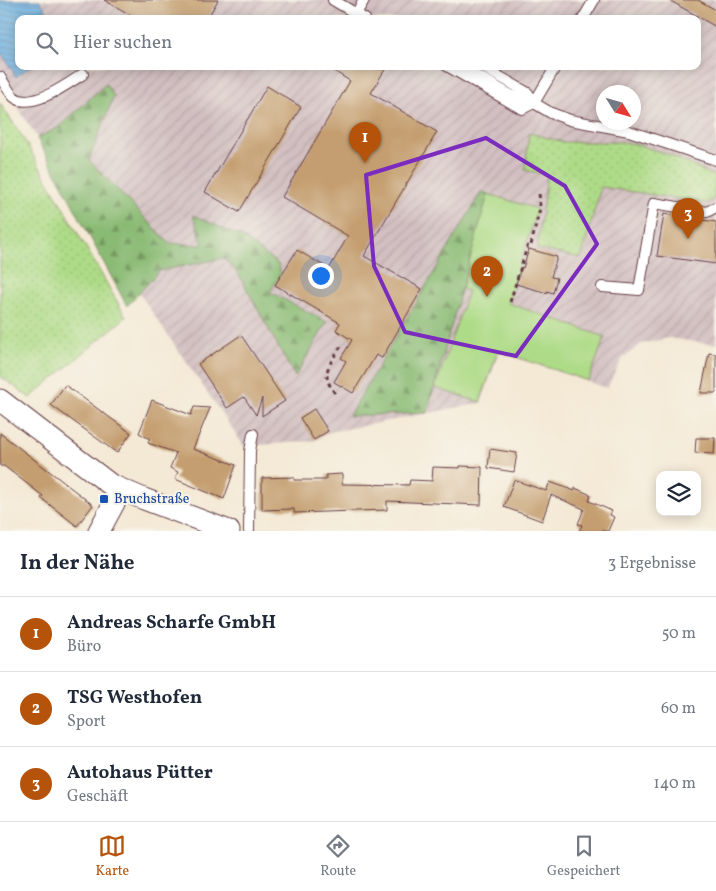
<!DOCTYPE html>
<html lang="de">
<head>
<meta charset="utf-8">
<style>
	body { margin:0; font-family:Vollkorn,serif; background:#f2f2f3; color:#1f2937 }
	.controls { position:absolute; right:15px; bottom:15px; display:grid; overflow:hidden; border-radius:10px; box-shadow:0 2px 12px #0003 }
	.controls button { width:45px; height:45px; display:grid; place-items:center; padding:0; border:0; border-bottom:1px solid #e0e1e3; background:#fff; color:#1f2937; font:25px sans-serif }
	.compass { position:absolute; left:596px; top:85px; width:45px; height:45px; border-radius:50%; background:#fff; box-shadow:0 2px 12px #0003; rotate:127deg }
	.you { position:absolute; left:320px; top:275px; width:18px; height:18px; margin:-12px; border:4px solid #fff; border-radius:50%; background:#1a73e8; box-shadow:0 0 0 8px #1a73e833 }
	.badge { display:grid; place-items:center; width:32px; height:32px; border-radius:50%; background:#b45309; color:#fff; font-size:16px; font-weight:700 }
	.pin { position:absolute; translate:-50% -41px; filter:drop-shadow(0 1px 2px #0008) }
	.pin::after { content:''; position:absolute; top:26px; width:18px; height:15px; background:inherit; clip-path:polygon(0 0,100% 0,50% 100%) }
	.list { margin:0; padding:0; list-style:none }
	h2 { display:flex; justify-content:space-between; align-items:center; height:65px; margin:0; padding:0 20px; font-size:21px }
	h2 small { font-size:16px; font-weight:400; color:#747a83 }
	.list li { display:grid; grid-template-columns:32px 1fr auto; gap:15px; align-items:center; box-sizing:border-box; height:75px; padding:0 20px; border-top:1px solid #e0e1e3 }
	.list b { display:block; font-size:19px; white-space:nowrap }
	.list p { margin:0; font-size:16px; white-space:nowrap; color:#747a83 }
	.list em { font-size:16px; font-style:normal; color:#747a83 }
	.icon { flex:none; width:28px; height:28px; fill:none; stroke:currentColor; stroke-width:2; stroke-linecap:round; stroke-linejoin:round }
	.map { position:relative; flex:none; width:716px; height:531px; overflow:hidden }
	.search { position:absolute; background:#fff; box-shadow:0 2px 12px #0003; left:15px; right:15px; top:15px; height:55px; display:flex; align-items:center; gap:12px; box-sizing:border-box; padding:0 18px; border-radius:10px; color:#747a83; font-size:19px }
	.sheet { height:290px; background:#fff }
	nav { display:flex; justify-content:space-around; align-items:center; box-sizing:border-box; height:70px; border-top:1px solid #e0e1e3; background:#fff; font-size:14px; color:#747a83 }
	nav a { display:grid; justify-items:center; gap:2px }
	nav .on { color:#b45309 }
	.map>svg:first-child { display:block }
	.industrial { fill:url(#industrial-furrows); fill-rule:evenodd }
	.grass { fill:url(#grass-dots); stroke:#7c7d59 }
	.forest { fill:url(#forest-firs); stroke:#6a6d50 }
	.pitch { fill:#aedb87; stroke:#7c7d59 }
	.water { fill:url(#water-rules); stroke:#5a6786 }
	.building { fill:#c49e70 }
	.lines { fill:none; stroke-linecap:round; stroke-linejoin:round }
	.service-casing { stroke:#643d44; stroke-width:12 }
	.minor-casing { stroke:#643d44; stroke-width:23 }
	.path { stroke:#643d44; stroke-width:3; stroke-dasharray:4 4; stroke-linecap:butt }
	.service { stroke:#fff; stroke-width:10 }
	.minor { stroke:#fff; stroke-width:21 }
	.marked { fill:none; stroke:#7b2cbf; stroke-width:4; stroke-linejoin:round }
	.transit-dot { fill:#1a4fb4; stroke:#f7f3e8; stroke-width:2 }
	.labels { text-anchor:middle; dominant-baseline:central; stroke-width:4; stroke-linejoin:round; paint-order:stroke }
	.transit-label { font-size:14px; fill:#164399; stroke:#f7f3e8; text-anchor:start }
</style>
</head>
<body>
<div class="map">
<svg width="716" height="531" viewBox="0 0 716 531">
	<defs>
		<pattern id="industrial-furrows" width="10" height="10" patternUnits="userSpaceOnUse" patternTransform="scale(1.25)"><rect width="10" height="10" fill="#d2bfc1"/><path d="M-1 1l2-2M0 10L10 0M9 11l2-2" fill="none" stroke="#b6a4a6"/></pattern>
		<pattern id="grass-dots" width="8" height="8" patternUnits="userSpaceOnUse" patternTransform="scale(1.25)"><rect width="8" height="8" fill="#aedb87"/><path d="M2 2h.1M6 6h.1" fill="none" stroke="#97bc75" stroke-width="1.8" stroke-linecap="round"/></pattern>
		<pattern id="forest-firs" width="22" height="20" patternUnits="userSpaceOnUse" patternTransform="scale(1.25)"><rect width="22" height="20" fill="#8abb74"/><path d="M5 1l3.5 6h-7zM16 11l3.5 6h-7z" fill="#73975f"/></pattern>
		<pattern id="water-rules" width="6" height="5" patternUnits="userSpaceOnUse" patternTransform="scale(1.25)"><rect width="6" height="5" fill="#6aafe0"/><path d="M0 2.5h6" fill="none" stroke="#598eb6"/></pattern>
	</defs>
	<rect width="100%" height="100%" fill="#f7f3e8"/>
	<filter id="ink" filterUnits="userSpaceOnUse"><feTurbulence type="fractalNoise" baseFrequency=".02" numOctaves="2"/><feDisplacementMap in="SourceGraphic" scale="10" xChannelSelector="R" yChannelSelector="G"/><feConvolveMatrix kernelMatrix="1 2 1 2 8 2 1 2 1" color-interpolation-filters="sRGB"/></filter>
	<filter id="wash" filterUnits="userSpaceOnUse"><feTurbulence type="fractalNoise" baseFrequency=".0096" numOctaves="4" result="noise"/><feDisplacementMap in="SourceGraphic" scale="20" xChannelSelector="R" yChannelSelector="G"/><feGaussianBlur stdDeviation="1.12" result="paint"/><feColorMatrix in="noise" values="0 0 0 0 0 0 0 0 0 0 0 0 0 0 0 0 0 1.4 0 .05"/><feComposite in="paint" operator="in"/></filter>
	<g filter="url(#wash)">
		<rect width="100%" height="100%" fill="#f4e9d5"/>
		<path class="industrial" d="M 0,0 L 716,0 L 716,344 L 702,343 L 669,338 L 641,344 L 622,359 L 607,388 L 499,352 L 481,403 L 330,432 L 314,441 L 244,446 L 145,302 L 0,81 ZM 19,19 L 697,19 L 697,66 L 19,66 ZM 604,92 L 634,92 L 634,122 L 604,122 Z"/>
		<path class="grass" d="M 0,103 L 22,136 L 126,317 L 30,398 L 0,376 Z
			M 529,133 L 564,142 L 620,142 L 635,144 L 670,155 L 716,177 L 714,198 L 706,203 L 601,187 L 581,258 L 537,249 L 547,175 L 525,170 Z"/>
		<path class="forest" d="M 106,84 L 114,96 L 89,160 L 169,243 L 203,245 L 193,215 L 242,237 L 278,264 L 281,273 L 270,292 L 327,322 L 295,377 L 239,275 L 224,258 L 159,271 L 127,306 L 37,138 L 59,127 Z
			M 482,191 L 488,194 L 427,413 L 349,416 Z"/>
		<path class="pitch" d="M 488,194 L 537,209 L 508,303 L 605,337 L 588,381 L 498,351 L 480,402 L 435,388 L 468,291 L 462,289 Z"/>
		<path class="water" d="M 0,0 L 40,0 L 51,19 L 19,19 L 19,66 L 31,66 L 16,77 L 0,51 Z"/>
		<g id="blocks">
			<path class="building" d="M 104,0 L 218,0 L 207,19 L 138,19 Z
				M 669,0 L 698,0 L 716,10 L 716,27 Z
				M 326,66 L 387,66 L 371,93 L 437,132 L 364,256 L 422,289 L 382,358 L 376,355 L 353,393 L 334,382 L 346,361 L 341,358 L 352,340 L 336,330 L 340,323 L 275,285 L 297,250 L 329,269 L 348,236 L 282,197 L 350,81 Z
				M 267,86 L 301,107 L 239,212 L 205,192 Z
				M 664,214 L 716,222 L 716,264 L 657,256 Z
				M 529,249 L 557,257 L 551,277 L 557,278 L 553,293 L 547,291 L 547,293 L 516,284 L 521,267 L 523,268 Z
				M 241,335 L 285,401 L 262,416 L 262,398 L 256,415 L 244,397 L 227,408 L 198,364 Z
				M 709,353 L 716,354 L 716,393 L 701,393 Z
				M 65,385 L 131,433 L 117,453 L 51,405 Z
				M 152,400 L 191,415 L 194,407 L 210,408 L 193,449 L 236,465 L 224,499 L 175,479 L 178,472 L 170,468 L 176,453 L 148,443 L 150,439 L 139,433 Z
				M 314,409 L 328,431 L 314,440 L 300,418 Z
				M 0,433 L 93,505 L 77,526 L 41,498 L 43,496 L 4,466 L 0,466 Z
				M 696,438 L 715,438 L 714,454 L 695,453 Z
				M 490,449 L 517,453 L 514,472 L 488,468 Z
				M 460,466 L 482,467 L 481,505 L 387,501 L 387,510 L 294,513 L 294,509 L 262,510 L 262,478 L 294,477 L 294,480 L 326,480 L 326,475 L 342,474 L 342,484 L 409,485 L 410,480 L 432,481 L 433,467 L 460,468 Z
				M 514,480 L 546,491 L 550,482 L 575,491 L 575,488 L 591,495 L 589,501 L 612,511 L 610,515 L 614,517 L 608,531 L 579,531 L 582,525 L 578,524 L 584,509 L 551,495 L 542,521 L 504,507 Z"/>
		</g>
	</g>
	<g filter="url(#ink)">
		<use href="#blocks" fill-opacity="0" stroke="#643d44" stroke-width="1"/>
		<g class="lines">
			<defs>
				<path id="service" d="M 333,0 L 365,19
					M 356,14 L 364,0
					M 583,19 L 594,0
					M 447,66 L 522,109 L 534,103 L 551,113 L 570,120 L 629,131 L 716,160
					M 481,66 L 528,93 L 534,103
					M 461,71 C 488,76 507,99 534,103
					M 0,77 C 4,83 9,92 14,97 C 31,111 69,83 83,74
					M 534,103 L 556,66
					M 602,287 L 639,290 L 654,203 L 707,212 L 716,207
					M 249,531 L 250,451 L 253,434"/>
				<path id="minor" d="M 0,400 L 111,485 L 144,499 L 229,531
					M 99,531 L 121,490"/>
			</defs>
			<use href="#service" class="service-casing"/>
			<use href="#minor" class="minor-casing"/>
			<path class="path" d="M 510,302 L 528,244 L 531,245 L 540,208 L 539,192
				M 335,393 C 319,373 330,365 341,346"/>
			<use href="#service" class="service"/>
			<use href="#minor" class="minor"/>
		</g>
	</g>
	<path class="marked" d="M 486,138 L 565,186 L 597,244 L 516,356 L 405,332 L 374,266 L 366,175 Z"/>
	<rect class="transit-dot" x="99" y="494" width="10" height="10" rx="2.5"/>
	<g class="labels">
		<g class="transit-label">
			<text x="114" y="499">Bruchstraße</text>
		</g>
	</g>
</svg>
<div class="controls">
<button><svg class="icon" aria-label="layers" viewBox="0 0 24 24"><path d="M12 4l9 5-9 5-9-5zM3 14l9 5 9-5"/></svg></button>
</div>
<svg class="compass" viewBox="-18 -18 36 36"><path d="M0-13l5 13h-10z" fill="#e53935"/><path d="M0 13l5-13h-10z" fill="#747a83"/></svg>
<div class="you"></div>
<div class="pin badge" style="left:365px;top:163px">1</div>
<div class="pin badge" style="left:487px;top:297px">2</div>
<div class="pin badge" style="left:688px;top:239px">3</div>
<div class="search"><svg class="icon" aria-label="search" viewBox="0 0 24 24"><circle cx="10" cy="10" r="6"/><path d="M15 15l6 6"/></svg>Hier suchen</div>
</div>
<section class="sheet">
<h2>In der Nähe<small>3 Ergebnisse</small></h2>
<ul class="list">
<li><span class="badge">1</span><div><b>Andreas Scharfe GmbH</b><p>Büro</p></div><em>50 m</em></li>
<li><span class="badge">2</span><div><b>TSG Westhofen</b><p>Sport</p></div><em>60 m</em></li>
<li><span class="badge">3</span><div><b>Autohaus Pütter</b><p>Geschäft</p></div><em>140 m</em></li>
</ul>
</section>
<nav>
<a class="on"><svg class="icon" aria-label="map" viewBox="0 0 24 24"><path d="M3 6l6-2 6 2 6-2v14l-6 2-6-2-6 2zM9 4v14M15 6v14"/></svg>Karte</a>
<a><svg class="icon" aria-label="directions" viewBox="0 0 24 24"><path d="M12 3l9 9-9 9-9-9zM9 14v-3h6M13 9l2 2-2 2"/></svg>Route</a>
<a><svg class="icon" aria-label="saved" viewBox="0 0 24 24"><path d="M7 4h10v16l-5-4-5 4z"/></svg>Gespeichert</a>
</nav>
</body>
</html>
